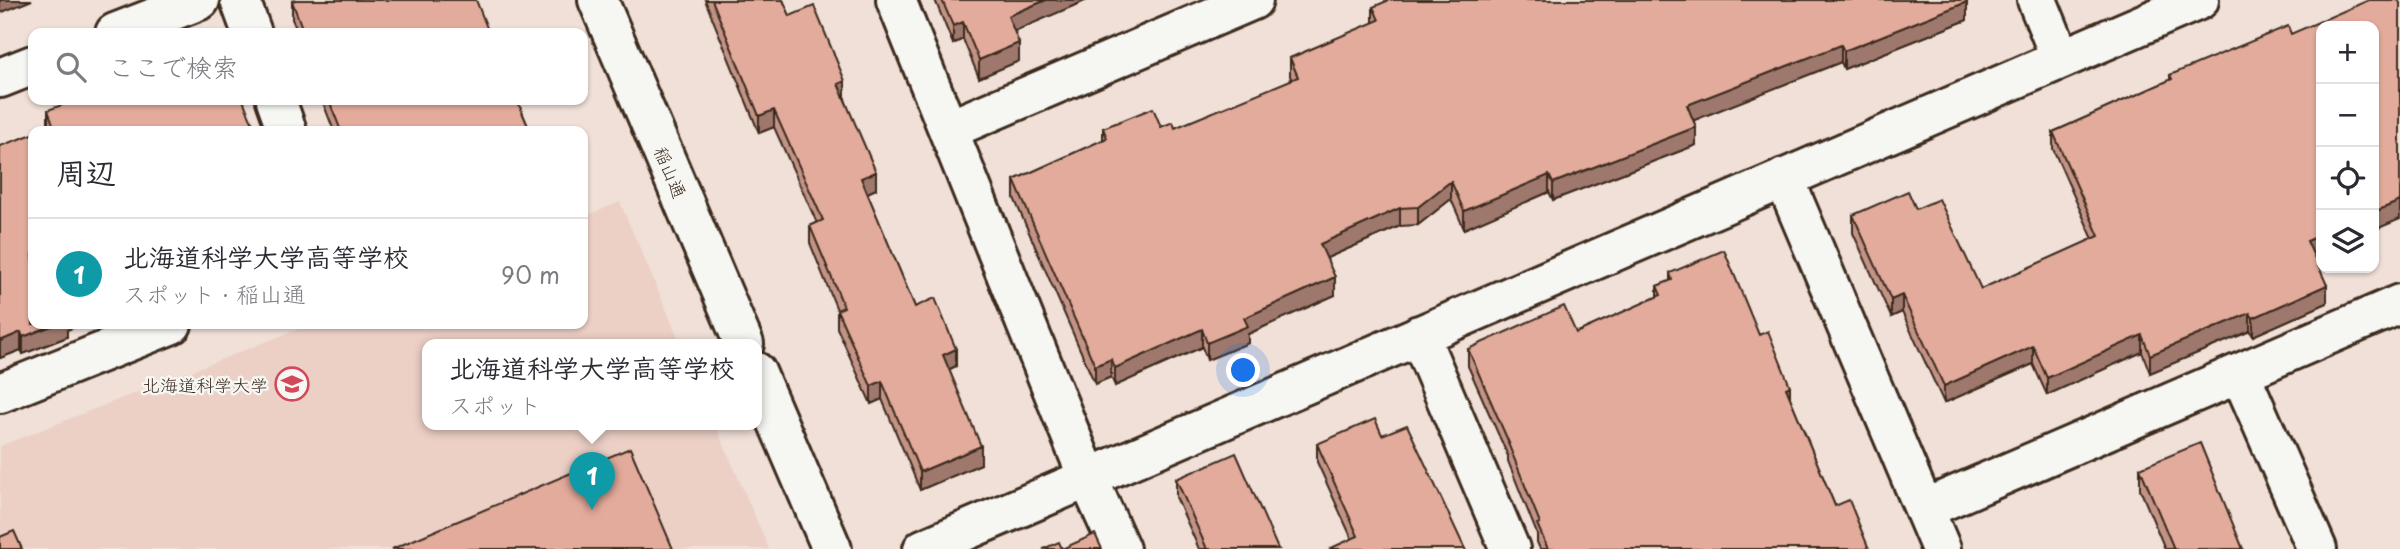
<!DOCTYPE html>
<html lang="ja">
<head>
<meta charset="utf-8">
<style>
	body { margin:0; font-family:"Playpen Sans","Klee One",sans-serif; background:#f2f2f3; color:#2b2b33 }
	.controls { position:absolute; right:21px; top:21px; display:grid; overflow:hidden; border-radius:14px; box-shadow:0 2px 5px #0004 }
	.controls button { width:63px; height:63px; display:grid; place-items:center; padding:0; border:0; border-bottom:2px solid #e1e1e2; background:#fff; color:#2b2b33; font:35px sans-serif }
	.you { position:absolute; left:1244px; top:371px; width:24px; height:24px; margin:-18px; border:5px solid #fff; border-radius:50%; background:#1a73e8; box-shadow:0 0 0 10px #1a73e833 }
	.badge { display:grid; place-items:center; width:46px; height:46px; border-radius:50%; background:#0b8043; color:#fff; font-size:23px; font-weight:700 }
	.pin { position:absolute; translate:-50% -58px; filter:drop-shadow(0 2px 4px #0008) }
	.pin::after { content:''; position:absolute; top:37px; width:24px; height:21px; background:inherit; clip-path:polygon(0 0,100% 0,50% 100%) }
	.popup { position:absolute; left:422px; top:339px; width:340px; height:91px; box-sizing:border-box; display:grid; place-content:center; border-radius:14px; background:#fff; filter:drop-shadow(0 2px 5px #0005); font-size:23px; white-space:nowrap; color:#7c7c81 }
	.popup b { font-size:26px; color:#2b2b33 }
	.popup::after { content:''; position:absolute; left:50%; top:100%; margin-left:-14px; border:14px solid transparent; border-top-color:#fff }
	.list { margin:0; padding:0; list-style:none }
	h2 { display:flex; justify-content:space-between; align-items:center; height:91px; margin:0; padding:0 28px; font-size:30px }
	h2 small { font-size:23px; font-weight:400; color:#7c7c81 }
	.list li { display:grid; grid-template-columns:46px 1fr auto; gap:21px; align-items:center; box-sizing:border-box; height:112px; padding:0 28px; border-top:2px solid #e1e1e2 }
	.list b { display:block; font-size:26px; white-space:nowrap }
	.list p { margin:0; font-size:23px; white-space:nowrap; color:#7c7c81 }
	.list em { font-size:23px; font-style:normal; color:#7c7c81 }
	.icon { flex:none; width:38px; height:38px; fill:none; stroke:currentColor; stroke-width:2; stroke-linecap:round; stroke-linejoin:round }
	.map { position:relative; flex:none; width:2400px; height:549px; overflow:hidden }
	.search { position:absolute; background:#fff; box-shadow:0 2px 5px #0004; left:28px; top:28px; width:560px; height:77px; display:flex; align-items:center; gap:18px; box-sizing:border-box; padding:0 24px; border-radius:14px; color:#7c7c81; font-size:26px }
	.panel { position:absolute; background:#fff; box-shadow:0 2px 5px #0004; left:28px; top:126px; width:560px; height:203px; border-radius:14px }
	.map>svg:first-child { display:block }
	.built { fill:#ecd0c6 }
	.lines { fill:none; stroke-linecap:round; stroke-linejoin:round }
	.minor-casing { stroke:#3b2a1e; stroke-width:44 }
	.minor { stroke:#f6f6f2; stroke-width:38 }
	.wall { fill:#c39386; stroke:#3b2a1e; stroke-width:2 }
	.shaded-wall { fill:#9f786d; stroke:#3b2a1e; stroke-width:2 }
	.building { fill:#e3ab9c; stroke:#3b2a1e; stroke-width:2 }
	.labels { text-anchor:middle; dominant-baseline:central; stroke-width:5; stroke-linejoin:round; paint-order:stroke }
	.street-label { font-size:18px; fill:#3b2a1e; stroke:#f6f6f2 }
	.poi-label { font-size:18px; fill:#3b2a1e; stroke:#f6f6f2; text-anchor:end }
</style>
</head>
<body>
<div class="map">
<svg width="2400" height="549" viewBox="0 0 2400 549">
	<rect width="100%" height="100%" fill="#f0e0d8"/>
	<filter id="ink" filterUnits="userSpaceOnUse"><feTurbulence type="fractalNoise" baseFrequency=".0143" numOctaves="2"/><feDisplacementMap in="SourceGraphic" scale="14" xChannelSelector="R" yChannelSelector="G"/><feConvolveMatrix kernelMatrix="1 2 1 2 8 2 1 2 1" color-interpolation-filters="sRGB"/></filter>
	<g filter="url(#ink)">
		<path class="built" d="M 620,202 L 681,344 L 428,344 L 428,424 L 715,424 L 769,549 L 0,549 L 0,446 L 311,324 L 583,324 L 583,217 Z"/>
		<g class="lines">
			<defs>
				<path id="minor" d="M 240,0 L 252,33
					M 598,0 L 744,344
					M 896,0 L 1088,478 L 1120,549
					M 2037,0 L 2061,59
					M 115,33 L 200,0
					M 0,78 L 33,65
					M 276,100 L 287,131
					M 950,129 L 1253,0
					M 1784,178 L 1941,549
					M 1419,335 L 1510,549
					M 756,372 L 832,549
					M 2240,373 L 2317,549
					M 0,393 L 172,324
					M 1924,509 L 2400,304
					M 923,549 L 2199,0"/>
			</defs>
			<use href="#minor" class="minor-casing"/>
			<use href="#minor" class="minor"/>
		</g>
		<path class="wall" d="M 705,0 L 783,0 L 790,16 L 845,99 L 876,189 L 867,193 L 915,307 L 956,366 L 949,370 L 981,464 L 920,490 L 882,399 L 871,404 L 837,328 L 837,310 L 810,243 L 810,226 L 817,223 L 774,127 L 759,133 Z
			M 935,0 L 1087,0 L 1014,31 L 1019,61 L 979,78 L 963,39 L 953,44 Z
			M 292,1 L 489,33 L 298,33 L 292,19 Z
			M 1373,7 L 1967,20 L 1844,69 L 1841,62 L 1694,120 L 1696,145 L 1553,200 L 1549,192 L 1464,229 L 1451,199 L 1418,225 L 1400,226 L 1327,258 L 1335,295 L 1248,334 L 1248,343 L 1207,360 L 1202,347 L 1115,386 L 1111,377 L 1095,384 L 1014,198 L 1014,180 L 1103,140 L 1103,128 L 1175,128 L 1292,80 L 1290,76 L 1290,58 L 1373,23 Z
			M 2321,26 L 2321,252 L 2314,256 L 2327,303 L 2253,336 L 2250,331 L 2150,373 L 2142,352 L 2047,395 L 2033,364 L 1944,403 L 1902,312 L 1891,317 L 1853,233 L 1853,215 L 1981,289 L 2093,239 L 2053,149 L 2053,132 L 2170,80 L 2170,75 L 2291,34 Z
			M 322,100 L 517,100 L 530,131 L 334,131 Z
			M 48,110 L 253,131 L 48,129 Z
			M 0,146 L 67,330 L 67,337 L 23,354 L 21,350 L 0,358 Z
			M 1670,273 L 1759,335 L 1790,398 L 1835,506 L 1869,549 L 1540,549 L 1537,542 L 1537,534 L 1508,461 L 1508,456 L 1468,366 L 1468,349 L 1576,333 L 1657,297 L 1657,286 L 1670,281 Z
			M 1382,435 L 1465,549 L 1352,539 L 1317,462 L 1317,444 Z
			M 2140,468 L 2243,549 L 2165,549 L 2140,489 Z
			M 1176,479 L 1278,549 L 1199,549 L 1176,497 Z"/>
		<path class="shaded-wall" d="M 0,0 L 32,0 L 0,13 Z
			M 1046,0 L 1087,0 L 1008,34 L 1008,16 Z
			M 1967,2 L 1967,20 L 1844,69 L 1844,51 Z
			M 963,22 L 963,39 L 953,44 L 953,26 Z
			M 1019,43 L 1019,61 L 979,78 L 979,60 Z
			M 1841,45 L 1841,62 L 1687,123 L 1687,105 Z
			M 845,81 L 845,99 L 838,84 Z
			M 774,110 L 774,127 L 759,133 L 759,116 Z
			M 253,124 L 253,131 L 245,131 L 245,127 Z
			M 1696,127 L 1696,145 L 1553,200 L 1553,183 Z
			M 876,172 L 876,189 L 861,196 L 861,178 Z
			M 1549,175 L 1549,192 L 1464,229 L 1464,211 Z
			M 1451,181 L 1451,199 L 1418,225 L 1418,207 Z
			M 2400,201 L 2400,219 L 2374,230 L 2374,212 Z
			M 1400,208 L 1400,226 L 1320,261 L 1320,244 Z
			M 2321,235 L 2321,252 L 2307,259 L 2307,241 Z
			M 1335,277 L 1335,295 L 1248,334 L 1248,343 L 1207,360 L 1207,343 L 1244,318 Z
			M 2327,285 L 2327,303 L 2253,336 L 2253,318 Z
			M 1902,295 L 1902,312 L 1891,317 L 1891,300 Z
			M 2250,313 L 2250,331 L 2150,373 L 2150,355 Z
			M 56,324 L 83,324 L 67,330 L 67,337 L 23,354 L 23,337 Z
			M 1202,329 L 1202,347 L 1115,386 L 1115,368 Z
			M 21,332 L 21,350 L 0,358 L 0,341 Z
			M 2142,335 L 2142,352 L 2047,395 L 2047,378 Z
			M 2033,346 L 2033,364 L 1944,403 L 1944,386 Z
			M 956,349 L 956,366 L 943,372 L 943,355 Z
			M 1111,359 L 1111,377 L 1095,384 L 1095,366 Z
			M 882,381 L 882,399 L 871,404 L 871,386 Z
			M 1790,386 L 1790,404 L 1786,388 Z
			M 981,446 L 981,464 L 920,490 L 920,472 Z"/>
		<path class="building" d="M 296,0 L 476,0 L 489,33 L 304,33 L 292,1 Z
			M 712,0 L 783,0 L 790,16 L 814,6 L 845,81 L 838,84 L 876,172 L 861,178 L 915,307 L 935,298 L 956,349 L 943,355 L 981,446 L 920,472 L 882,381 L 871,386 L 837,310 L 844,307 L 810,226 L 823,220 L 774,110 L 759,116 Z
			M 942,0 L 1046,0 L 1008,16 L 1019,43 L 979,60 L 963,22 L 953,26 Z
			M 1389,0 L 1966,0 L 1967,2 L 1844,51 L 1841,45 L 1687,105 L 1696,127 L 1553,183 L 1549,175 L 1464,211 L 1451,181 L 1418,207 L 1400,208 L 1320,244 L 1335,277 L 1244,318 L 1248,326 L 1207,343 L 1202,329 L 1115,368 L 1111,359 L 1095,366 L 1014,180 L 1107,138 L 1103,128 L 1153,108 L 1161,127 L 1173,122 L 1175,128 L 1298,77 L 1290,58 L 1379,20 L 1373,7 Z
			M 2369,0 L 2398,0 L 2400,3 L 2400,201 L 2374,212 L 2374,26 L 2321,26 L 2321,235 L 2307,241 L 2327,285 L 2253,318 L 2250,313 L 2150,355 L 2142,335 L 2047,378 L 2033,346 L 1944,386 L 1902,295 L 1891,300 L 1853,215 L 1908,191 L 1916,209 L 1939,199 L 1981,289 L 2099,236 L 2053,132 L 2172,79 L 2170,75 L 2288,26 L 2291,34 Z
			M 75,100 L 243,100 L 253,124 L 245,127 L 247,131 L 41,131 L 54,127 L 48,110 Z
			M 329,100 L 517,100 L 530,131 L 341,131 Z
			M 33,134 L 33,324 L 56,324 L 23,337 L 21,332 L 0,341 L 0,146 Z
			M 1724,250 L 1759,335 L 1768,331 L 1790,386 L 1786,388 L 1835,506 L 1849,500 L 1869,549 L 1548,549 L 1537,524 L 1540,523 L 1508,443 L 1509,443 L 1468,349 L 1564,306 L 1576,333 L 1661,295 L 1657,286 L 1672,280 L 1670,273 Z
			M 1375,419 L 1382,435 L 1407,425 L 1465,549 L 1329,549 L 1358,536 L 1317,444 Z
			M 2200,443 L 2243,549 L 2174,549 L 2140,468 Z
			M 630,448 L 673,549 L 392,549 Z
			M 1236,453 L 1278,549 L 1207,549 L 1176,479 Z
			M 14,531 L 22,549 L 0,549 L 0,537 Z
			M 1095,534 L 1102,549 L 1043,549 L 1059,542 L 1062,549 Z"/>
	</g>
	<defs>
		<symbol id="university-ring" viewBox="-11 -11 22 22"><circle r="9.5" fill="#f6f6f2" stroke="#d1495b" stroke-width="1.5"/><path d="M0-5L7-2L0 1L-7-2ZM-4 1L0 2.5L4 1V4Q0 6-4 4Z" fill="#d1495b"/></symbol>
	</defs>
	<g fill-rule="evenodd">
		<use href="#university-ring" x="273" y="365" width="38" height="38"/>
	</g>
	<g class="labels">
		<g class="street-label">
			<text transform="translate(671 172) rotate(67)">稲山通</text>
		</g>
		<g class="poi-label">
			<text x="268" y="384">北海道科学大学</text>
		</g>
	</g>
</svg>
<div class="controls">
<button>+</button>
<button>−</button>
<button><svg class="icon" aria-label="locate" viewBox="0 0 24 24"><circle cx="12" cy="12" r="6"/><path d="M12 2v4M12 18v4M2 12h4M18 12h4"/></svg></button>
<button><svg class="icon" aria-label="layers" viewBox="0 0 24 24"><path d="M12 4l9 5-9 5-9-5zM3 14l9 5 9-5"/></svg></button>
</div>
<div class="you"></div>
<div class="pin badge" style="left:592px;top:510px;background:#0f9aa8">1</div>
<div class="popup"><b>北海道科学大学高等学校</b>スポット</div>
<div class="search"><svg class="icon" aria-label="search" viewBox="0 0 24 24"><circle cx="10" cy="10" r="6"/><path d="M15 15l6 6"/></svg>ここで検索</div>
<section class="panel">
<h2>周辺<small></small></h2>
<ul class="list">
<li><span class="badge" style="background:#0f9aa8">1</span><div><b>北海道科学大学高等学校</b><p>スポット · 稲山通</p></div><em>90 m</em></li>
</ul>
</section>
</div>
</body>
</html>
